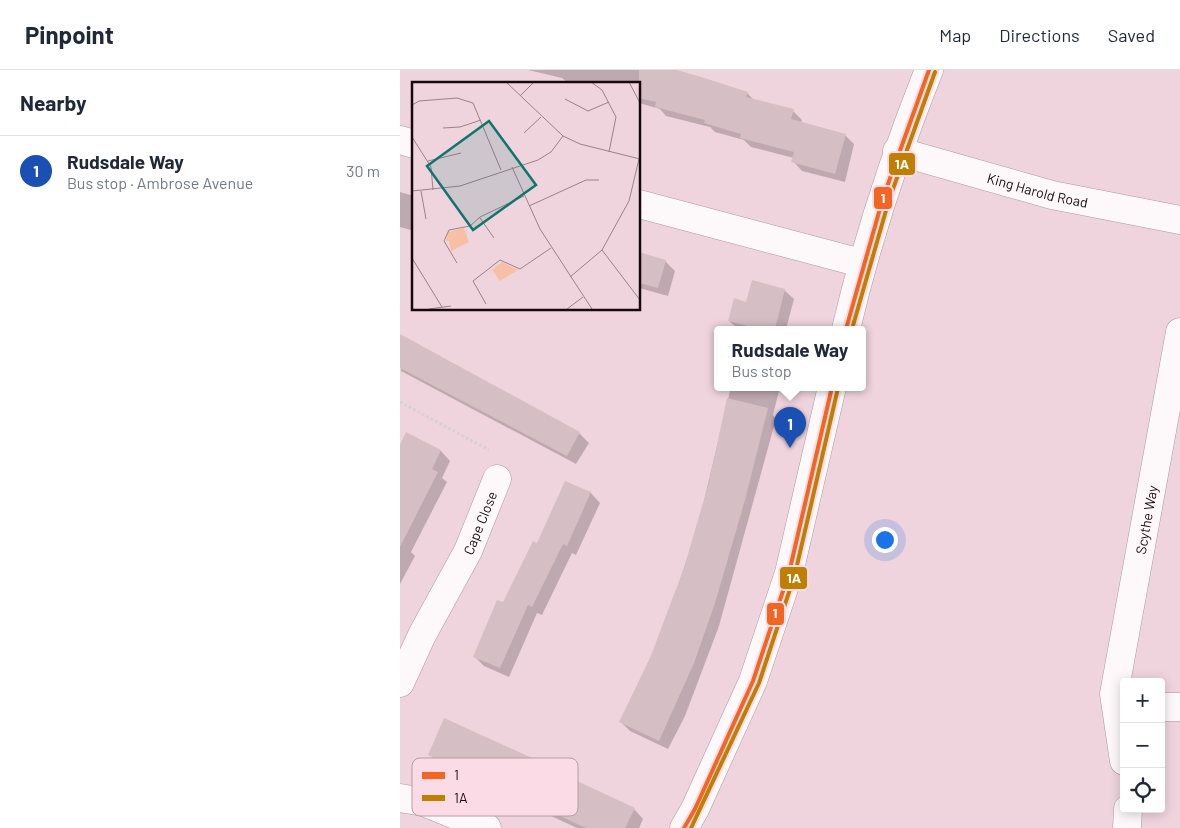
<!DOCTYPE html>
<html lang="en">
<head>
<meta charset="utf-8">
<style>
	body { margin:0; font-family:Barlow,sans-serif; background:#f6f6f7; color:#1f2937 }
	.controls { position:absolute; right:15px; bottom:15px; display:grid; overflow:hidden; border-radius:5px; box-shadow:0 2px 12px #0003 }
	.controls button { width:45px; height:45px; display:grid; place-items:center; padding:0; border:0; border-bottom:1px solid #e0e1e3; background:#fff; color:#1f2937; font:25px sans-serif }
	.you { position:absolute; left:484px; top:469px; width:18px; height:18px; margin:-12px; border:4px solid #fff; border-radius:50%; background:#1a73e8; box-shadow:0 0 0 8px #1a73e833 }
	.badge { display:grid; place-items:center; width:32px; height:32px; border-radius:50%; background:#1a73e8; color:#fff; font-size:16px; font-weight:700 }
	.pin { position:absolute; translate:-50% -41px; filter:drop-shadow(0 1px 2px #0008) }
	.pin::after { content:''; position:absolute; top:26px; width:18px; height:15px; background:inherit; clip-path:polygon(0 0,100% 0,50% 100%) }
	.popup { position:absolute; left:314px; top:256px; width:152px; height:65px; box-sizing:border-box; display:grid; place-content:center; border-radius:5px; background:#fff; filter:drop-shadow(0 1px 4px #0005); font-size:16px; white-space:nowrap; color:#747a83 }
	.popup b { font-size:19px; color:#1f2937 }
	.popup::after { content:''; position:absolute; left:50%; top:100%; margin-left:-10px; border:10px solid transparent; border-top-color:#fff }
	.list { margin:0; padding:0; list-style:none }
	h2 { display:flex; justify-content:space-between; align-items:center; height:65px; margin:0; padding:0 20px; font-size:21px }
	h2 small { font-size:16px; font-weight:400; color:#747a83 }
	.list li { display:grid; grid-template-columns:32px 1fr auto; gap:15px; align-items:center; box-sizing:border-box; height:70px; padding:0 20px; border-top:1px solid #e0e1e3 }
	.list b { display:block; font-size:19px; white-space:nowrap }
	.list p { margin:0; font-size:16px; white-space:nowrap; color:#747a83 }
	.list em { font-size:16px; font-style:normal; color:#747a83 }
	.icon { flex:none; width:28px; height:28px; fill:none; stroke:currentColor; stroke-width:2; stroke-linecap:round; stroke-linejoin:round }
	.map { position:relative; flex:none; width:780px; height:758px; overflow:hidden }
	header { display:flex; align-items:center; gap:30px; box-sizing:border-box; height:70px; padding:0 25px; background:#fff; border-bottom:1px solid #e0e1e3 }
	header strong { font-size:24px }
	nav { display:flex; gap:28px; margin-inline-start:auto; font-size:18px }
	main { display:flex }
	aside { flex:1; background:#fff }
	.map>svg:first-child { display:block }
	.shadow { fill:#0003 }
	.building { fill:#d5bfc4 }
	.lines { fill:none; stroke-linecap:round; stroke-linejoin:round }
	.street-casing { stroke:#ac989f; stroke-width:29 }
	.path { stroke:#d7d0d2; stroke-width:3; stroke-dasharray:2.5 2.5; stroke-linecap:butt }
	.street { stroke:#fdf9fa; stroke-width:28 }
	.bus-1-casing { stroke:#fbdce6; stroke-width:8 }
	.bus-2-casing { stroke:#fbdce6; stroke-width:8 }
	.bus-1 { stroke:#f26522; stroke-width:4 }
	.bus-2 { stroke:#bf7e04; stroke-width:4 }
	.labels { text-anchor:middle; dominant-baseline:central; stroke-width:4.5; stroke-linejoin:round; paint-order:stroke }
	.street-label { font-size:14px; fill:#18080e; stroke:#fbdce6 }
	.inset-road { fill:none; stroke:#99828a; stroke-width:1 }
	.view { fill:#0f766e; fill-opacity:0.15; stroke:#0f766e; stroke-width:2.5 }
	.inset-edge { fill:none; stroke:#18080e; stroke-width:2.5 }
	.key { fill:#fbdce6; stroke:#b79ca5; stroke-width:1 }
	.key-label { font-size:14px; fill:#18080e }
	.line-badge { stroke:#fbdce6; stroke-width:2 }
	.badge-label { font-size:14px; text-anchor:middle; font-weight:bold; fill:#fff }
</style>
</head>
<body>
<header>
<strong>Pinpoint</strong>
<nav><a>Map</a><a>Directions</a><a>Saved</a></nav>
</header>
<main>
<aside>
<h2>Nearby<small></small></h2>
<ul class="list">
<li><span class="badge" style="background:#1a4fb4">1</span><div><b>Rudsdale Way</b><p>Bus stop · Ambrose Avenue</p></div><em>30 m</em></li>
</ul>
</aside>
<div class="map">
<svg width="780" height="758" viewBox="0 0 780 758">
	<rect width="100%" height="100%" fill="#efd4dd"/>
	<path class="shadow" d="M 128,0 L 270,0 L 347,23 L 354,30 L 393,41 L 402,50 L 401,53 L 445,65 L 454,74 L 445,112 L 402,101 L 393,91 L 394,88 L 351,77 L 344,70 L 315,62 L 310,57 L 266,46 L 260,39 L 239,33 L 239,14 L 169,14 L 162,8 Z
		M 0,122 L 14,126 L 14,161 L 0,157 Z
		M 239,184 L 265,191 L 275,201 L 268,226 L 239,218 Z
		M 384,220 L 394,229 L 386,259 L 338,259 L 329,251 L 347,233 Z
		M 0,266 L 179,363 L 189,373 L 176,394 L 1,301 Z
		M 331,317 L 380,317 L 373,345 L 376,349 L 319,556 L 285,646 L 268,679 L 230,661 L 221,652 L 263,560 L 298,456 Z
		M 7,364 L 41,381 L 50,391 L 42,408 L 47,412 L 11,482 L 15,486 L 0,514 L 0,377 Z
		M 166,412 L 191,423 L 200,433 L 176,485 L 172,483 L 142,545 L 137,543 L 109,607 L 84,596 L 75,587 L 138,475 Z
		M 45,650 L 163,703 L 167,707 L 234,739 L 243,749 L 239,758 L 177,758 L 39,694 L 30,684 Z"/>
	<path class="building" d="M 239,0 L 277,0 L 298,6 L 348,22 L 346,27 L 394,39 L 391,49 L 446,64 L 435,104 L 391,92 L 394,82 L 340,68 L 341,64 L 304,53 L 305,50 L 255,37 L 256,32 L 239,28 Z
		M 239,182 L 266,190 L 258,218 L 239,213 Z
		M 352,210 L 385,219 L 375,259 L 359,259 L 328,251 L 334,228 L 346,232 Z
		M 0,264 L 180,362 L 167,386 L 0,298 Z
		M 327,328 L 368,338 L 345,430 L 315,533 L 294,593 L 259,671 L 219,652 L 250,588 L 284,498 L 309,412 Z
		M 6,362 L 41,380 L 32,399 L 38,402 L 0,477 L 0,375 Z
		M 165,411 L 191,422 L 167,476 L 163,474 L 132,537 L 128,535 L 100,598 L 73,587 L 97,530 L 103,532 L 133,471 L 137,473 Z
		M 44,648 L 163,702 L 162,704 L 235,738 L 225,758 L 186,758 L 28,685 Z"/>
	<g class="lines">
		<defs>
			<g id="street">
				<path d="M 0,70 L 14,74"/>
				<path id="s1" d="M 497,81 L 652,125 L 780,150"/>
				<path d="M 239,134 L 461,193"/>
				<path d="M 446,259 C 467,170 495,85 529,0"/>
				<path id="s2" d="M 0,613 L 22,565 L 68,481 L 97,409"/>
				<path d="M 761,637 L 780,637"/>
				<path id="s3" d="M 724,691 L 714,624 L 780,262"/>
				<path d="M 0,728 L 24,732 L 87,758"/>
				<path d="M 284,758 L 295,739 L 353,611 L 389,503 L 432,317"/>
				<path d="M 727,758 L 728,739"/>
			</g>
		</defs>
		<use href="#street" class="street-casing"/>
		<path class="path" d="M 0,332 L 89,380"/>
		<use href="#street" class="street"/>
		<defs>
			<path id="bus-1" d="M 446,259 L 483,128 L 529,0
				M 284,758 L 295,739 L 353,611 L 389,503 L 432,317"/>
			<path id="bus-2" d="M 452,259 L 489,130 L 535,2
				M 291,758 L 359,613 L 395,504 L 438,318"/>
		</defs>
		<use href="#bus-1" class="bus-1-casing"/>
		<use href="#bus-2" class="bus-2-casing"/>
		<use href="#bus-1" class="bus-1"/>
		<use href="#bus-2" class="bus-2"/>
	</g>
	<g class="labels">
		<g class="street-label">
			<text stroke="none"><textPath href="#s1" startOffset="146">King Harold Road</textPath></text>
			<text stroke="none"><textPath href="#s3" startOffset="245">Scythe Way</textPath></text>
			<text stroke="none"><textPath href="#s2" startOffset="179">Cape Close</textPath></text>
		</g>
	</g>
	<g transform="translate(12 12)">
		<rect width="228" height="228" fill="#efd4dd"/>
		<path d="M 52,146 L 57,160 L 39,169 L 37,159 L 34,159 L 36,150 ZM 90,180 L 106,188 L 88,199 L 80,188 Z" fill="#f7c0a4"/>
		<path class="inset-road" d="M 94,0 L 151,54 L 168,62 L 228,77M 179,0 L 190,8 L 204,35 L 197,70M 217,0 L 228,21M 108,14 L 122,0M 153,17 L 176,29 L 197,20M 0,23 L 7,19 L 45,16 L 61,21 L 89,88M 31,46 L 48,45 L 69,38M 112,51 L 129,35M 0,55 L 19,85 L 21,108M 16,79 L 49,71M 100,85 L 128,147 L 180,227M 0,109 L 48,104 L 126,78 L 139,70 L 151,54M 9,109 L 14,137M 117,124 L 174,98 L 187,98M 68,136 L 82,156M 190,168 L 228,218M 0,176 L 30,225M 45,181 L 32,159 L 37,148 L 58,144 L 68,135 L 112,114M 158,195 L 190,168 L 217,119 L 227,77M 74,222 L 61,199 L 88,178 L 108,187 L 139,166M 17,227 L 39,224M 155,227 L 171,215"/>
		<path class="view" d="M 77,39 L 124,103 L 61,148 L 15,84 Z"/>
		<rect width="228" height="228" class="inset-edge"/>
	</g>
	<rect x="12" y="688" width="166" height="58" rx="8" class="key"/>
	<rect x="22" y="702" width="23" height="7" fill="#f26522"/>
	<rect x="22" y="725" width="23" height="6" fill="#bf7e04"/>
	<g class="key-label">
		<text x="54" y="710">1</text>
		<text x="54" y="733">1A</text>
	</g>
	<g class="line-badge">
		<rect x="488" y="82" width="28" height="24" rx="5" fill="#bf7e04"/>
		<rect x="473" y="116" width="20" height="24" rx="5" fill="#f26522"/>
		<rect x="379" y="496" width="29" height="24" rx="5" fill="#bf7e04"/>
		<rect x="366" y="532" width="19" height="24" rx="5" fill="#f26522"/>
	</g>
	<g class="badge-label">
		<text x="502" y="99">1A</text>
		<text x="483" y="133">1</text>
		<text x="394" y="513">1A</text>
		<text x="375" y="548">1</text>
	</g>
</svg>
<div class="controls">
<button>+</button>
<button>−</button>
<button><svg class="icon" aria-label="locate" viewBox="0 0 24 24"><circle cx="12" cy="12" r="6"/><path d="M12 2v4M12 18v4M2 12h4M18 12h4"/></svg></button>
</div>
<div class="you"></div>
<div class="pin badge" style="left:390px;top:378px;background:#1a4fb4">1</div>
<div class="popup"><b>Rudsdale Way</b>Bus stop</div>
</div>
</main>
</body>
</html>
